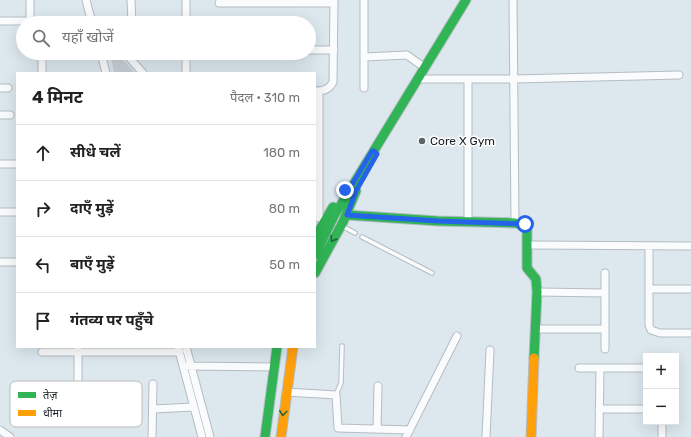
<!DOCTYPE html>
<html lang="hi">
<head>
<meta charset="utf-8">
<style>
	body { margin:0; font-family:Rubik,"Noto Sans Devanagari",sans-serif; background:#f6f6f6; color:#222 }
	.controls { position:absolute; right:12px; bottom:12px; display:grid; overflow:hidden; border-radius:0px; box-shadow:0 4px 16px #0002 }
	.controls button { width:36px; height:36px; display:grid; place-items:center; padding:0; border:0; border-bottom:1px solid #e0e0e0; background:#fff; color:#222; font:20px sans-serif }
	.stop { position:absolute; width:12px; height:12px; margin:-9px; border:3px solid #2563eb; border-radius:50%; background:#fff }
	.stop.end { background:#2563eb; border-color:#fff; box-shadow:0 1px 4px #0008 }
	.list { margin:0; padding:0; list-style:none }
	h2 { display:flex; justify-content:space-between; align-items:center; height:52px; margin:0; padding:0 16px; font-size:17px }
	h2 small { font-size:13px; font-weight:400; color:#767676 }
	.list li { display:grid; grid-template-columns:26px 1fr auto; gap:12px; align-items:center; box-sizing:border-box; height:56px; padding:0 16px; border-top:1px solid #e0e0e0 }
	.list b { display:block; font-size:15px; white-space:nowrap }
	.list em { font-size:13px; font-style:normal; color:#767676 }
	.icon { flex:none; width:22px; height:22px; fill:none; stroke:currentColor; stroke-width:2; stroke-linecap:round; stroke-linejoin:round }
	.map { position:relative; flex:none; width:691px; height:437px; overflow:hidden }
	.search { position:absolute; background:#fff; box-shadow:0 4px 16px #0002; left:16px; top:16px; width:300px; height:44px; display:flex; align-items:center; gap:10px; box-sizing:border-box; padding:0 14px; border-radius:22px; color:#767676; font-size:15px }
	.panel { position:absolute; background:#fff; box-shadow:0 4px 16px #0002; left:16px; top:72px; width:300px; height:276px; border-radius:0px }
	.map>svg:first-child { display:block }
	.building { fill:#c8d0d6 }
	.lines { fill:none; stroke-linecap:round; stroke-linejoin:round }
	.lane-casing { stroke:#b4bdc3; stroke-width:5.5 }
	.street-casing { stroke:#b4bdc3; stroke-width:9 }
	.fast-casing { stroke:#b4bdc3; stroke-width:11 }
	.slow-casing { stroke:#b4bdc3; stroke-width:11 }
	.lane { stroke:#fafbfc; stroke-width:3.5 }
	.street { stroke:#fafbfc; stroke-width:7 }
	.fast { stroke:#30b455; stroke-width:9 }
	.slow { stroke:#ff9f0a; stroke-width:9 }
	.oneway { stroke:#23633a }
	.route { stroke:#2563eb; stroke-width:5 }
	.poi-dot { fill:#5d666b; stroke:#fff; stroke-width:1.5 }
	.labels { text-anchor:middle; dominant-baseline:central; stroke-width:3; stroke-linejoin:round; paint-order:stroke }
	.poi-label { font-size:12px; fill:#192024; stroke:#fff; text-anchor:start }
	.key { fill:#fff; stroke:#babcbd; stroke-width:1 }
	.key-label { font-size:11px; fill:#192024 }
</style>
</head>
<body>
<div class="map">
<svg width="691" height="437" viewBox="0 0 691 437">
	<rect width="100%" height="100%" fill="#dce7ee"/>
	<path class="building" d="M 110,53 L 117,53 L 135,73 L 114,73 Z"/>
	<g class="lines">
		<defs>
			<path id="lane" d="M 342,226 L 355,233
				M 362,237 L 432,273
				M 336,395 L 341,383 L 342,346"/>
			<path id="street" d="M 86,0 L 92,23
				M 131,0 L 132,23
				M 364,0 L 364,88
				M 513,0 L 515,223
				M 219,3 L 334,3
				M 0,21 L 41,21
				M 30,21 L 30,0
				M 41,23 L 41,21 L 93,23
				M 186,23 L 186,0
				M 309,50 L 334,50
				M 42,53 L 42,73
				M 101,53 L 106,73
				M 125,53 L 143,73
				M 186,53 L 186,73
				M 364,57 L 407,55 L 425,68
				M 418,79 L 514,79 L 679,75
				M 468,79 L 468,222
				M 0,88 L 8,88
				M 315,91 C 323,91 329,90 333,82 L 334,0
				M 0,115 L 10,115
				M 0,164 L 17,164
				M 0,212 L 17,212
				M 319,218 L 319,91
				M 528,245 L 691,246
				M 649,246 L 649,325 L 651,330 L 660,333 L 691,333
				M 0,262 L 17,262
				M 605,273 L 605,349
				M 649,289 L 691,289
				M 537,292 L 605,293
				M 536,329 L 605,329
				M 78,347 L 78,380
				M 178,347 L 202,437
				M 186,347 L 210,437
				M 42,352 L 180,352
				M 188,366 L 274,367
				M 579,368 L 646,368
				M 286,392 L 336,395 L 338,428 L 410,430
				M 153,409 L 194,407
				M 599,409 L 646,409
				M 662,422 L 662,437
				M 377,429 L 378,386
				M 0,430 L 10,437
				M 152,437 L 153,384
				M 406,437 L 457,336
				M 486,437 L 490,350
				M 599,437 L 600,368"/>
			<path id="fast" d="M 347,215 L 438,221 L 515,223 L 527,226 L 527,268 L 536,279 L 537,292 L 534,358
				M 315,238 L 333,207
				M 315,255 L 334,216 L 466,0
				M 315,273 L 343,222 L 356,191
				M 265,437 L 277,347"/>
			<path id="slow" d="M 281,437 L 293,347
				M 531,437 L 534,358"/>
		</defs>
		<use href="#lane" class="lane-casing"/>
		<use href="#street" class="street-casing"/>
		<use href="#fast" class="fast-casing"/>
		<use href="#slow" class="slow-casing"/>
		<use href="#lane" class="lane"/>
		<use href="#street" class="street"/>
		<use href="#fast" class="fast"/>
		<use href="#slow" class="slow"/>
	</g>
	<defs><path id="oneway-chevron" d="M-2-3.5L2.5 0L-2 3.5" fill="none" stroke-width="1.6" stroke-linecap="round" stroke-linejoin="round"/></defs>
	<g class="oneway">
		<use href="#oneway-chevron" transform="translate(333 239) rotate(121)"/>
		<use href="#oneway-chevron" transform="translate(283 413) rotate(97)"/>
	</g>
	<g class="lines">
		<path class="route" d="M 345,190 L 350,188 L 372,151 L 374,151 L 377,154 L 356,191 L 347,215 L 438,221 L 525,224"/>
	</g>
	<circle class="poi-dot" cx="422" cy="141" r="4"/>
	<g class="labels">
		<g class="poi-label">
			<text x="430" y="141">Core X Gym</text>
		</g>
	</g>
	<rect x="10" y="381" width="132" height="46" rx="6" class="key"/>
	<rect x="18" y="392" width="18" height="6" fill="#30b455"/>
	<rect x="18" y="410" width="18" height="6" fill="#ff9f0a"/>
	<g class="key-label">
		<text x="43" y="399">तेज़</text>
		<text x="43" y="417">धीमा</text>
	</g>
</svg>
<div class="controls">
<button>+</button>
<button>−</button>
</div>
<div class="stop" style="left:525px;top:224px"></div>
<div class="stop end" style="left:345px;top:190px"></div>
<div class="search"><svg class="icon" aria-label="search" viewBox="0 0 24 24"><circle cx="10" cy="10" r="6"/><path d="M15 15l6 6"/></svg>यहाँ खोजें</div>
<section class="panel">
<h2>4 मिनट<small>पैदल · 310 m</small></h2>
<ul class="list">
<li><svg class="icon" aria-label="ahead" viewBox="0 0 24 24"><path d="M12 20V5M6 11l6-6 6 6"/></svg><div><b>सीधे चलें</b></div><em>180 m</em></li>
<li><svg class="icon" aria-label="right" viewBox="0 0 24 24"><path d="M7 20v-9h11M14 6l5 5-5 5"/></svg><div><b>दाएँ मुड़ें</b></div><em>80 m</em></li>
<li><svg class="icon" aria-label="left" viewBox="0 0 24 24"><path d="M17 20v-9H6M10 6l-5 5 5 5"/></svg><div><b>बाएँ मुड़ें</b></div><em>50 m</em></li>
<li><svg class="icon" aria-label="arrive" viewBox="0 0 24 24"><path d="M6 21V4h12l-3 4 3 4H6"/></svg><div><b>गंतव्य पर पहुँचे</b></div></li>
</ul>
</section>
</div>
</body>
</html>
